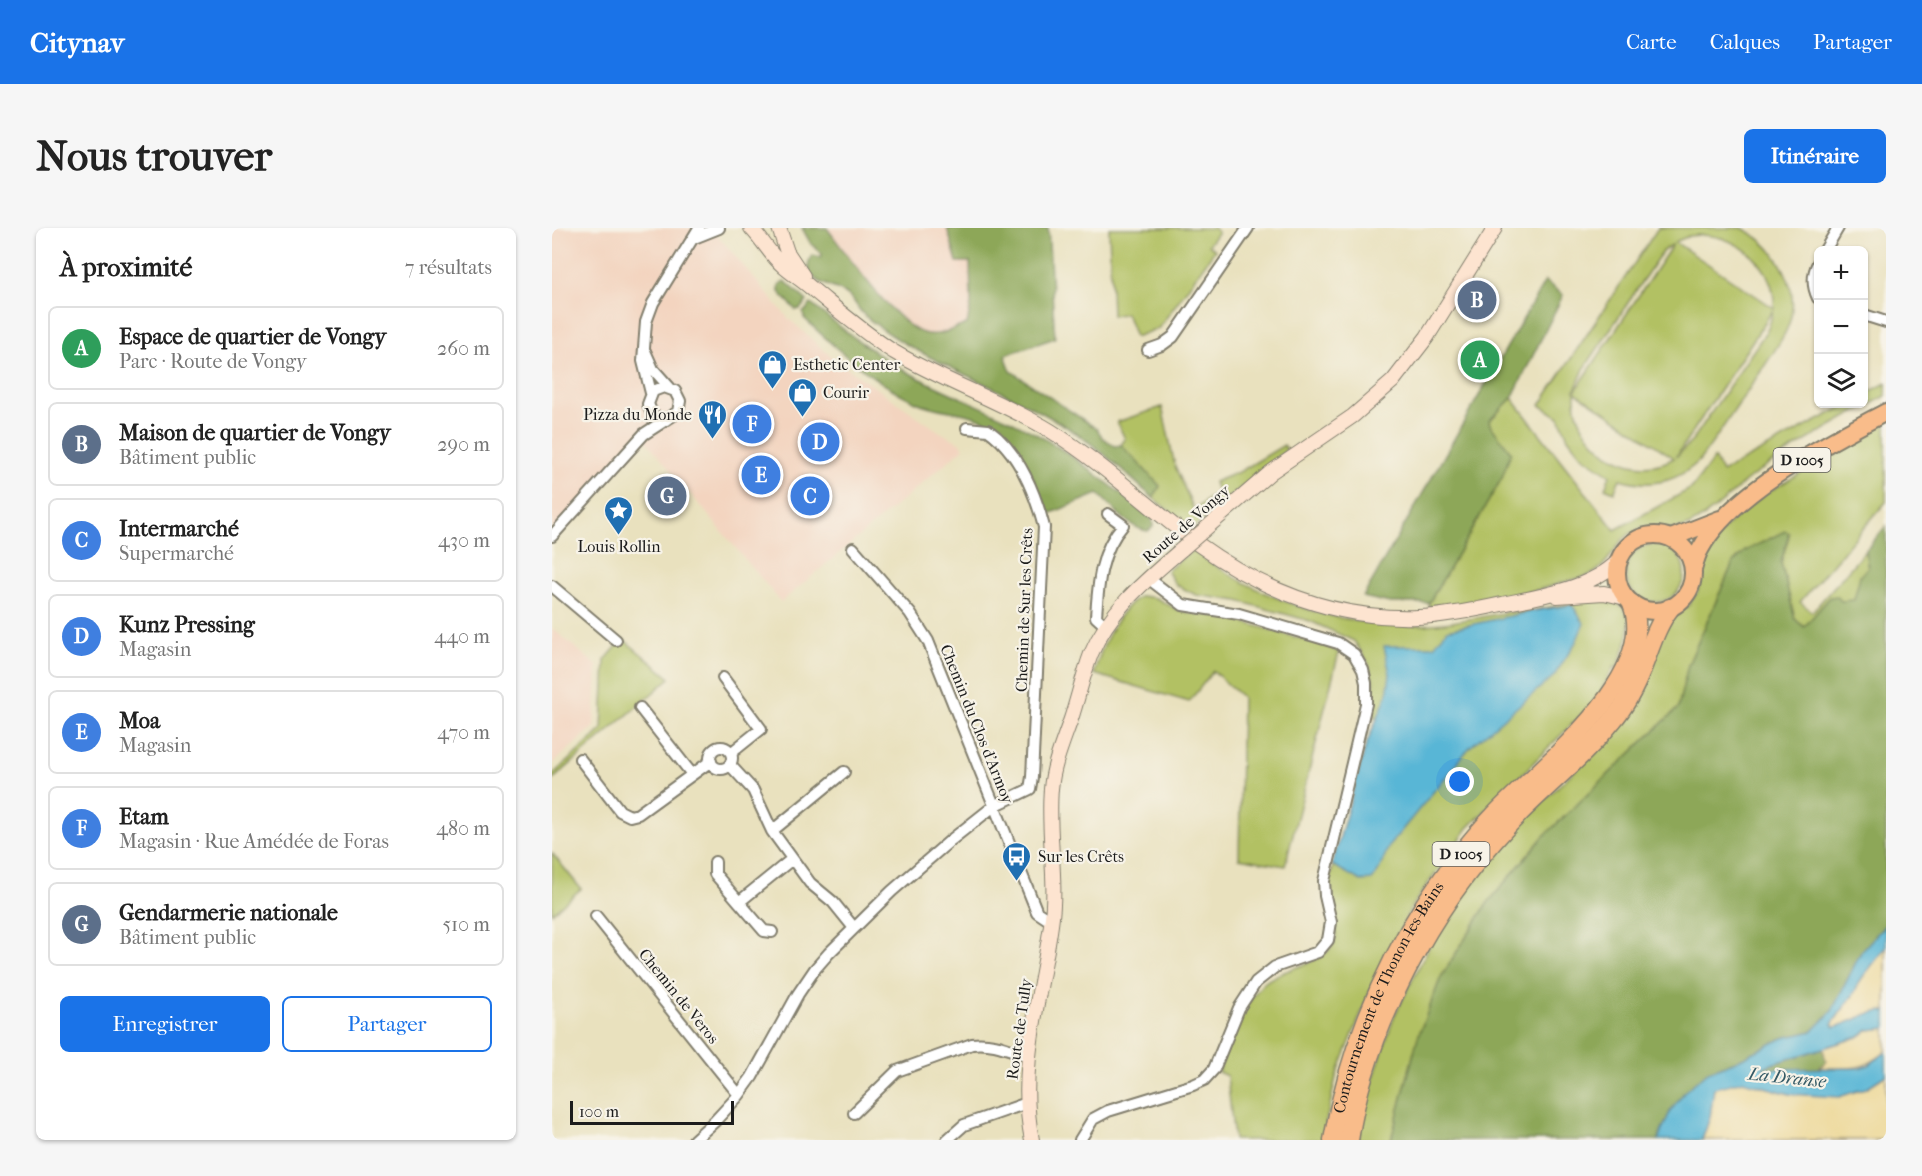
<!DOCTYPE html>
<html lang="fr">
<head>
<meta charset="utf-8">
<style>
	body { margin:0; font-family:"IM FELL French Canon",serif; background:#f6f6f6; color:#222 }
	.controls { position:absolute; right:18px; top:18px; display:grid; overflow:hidden; border-radius:9px; box-shadow:0 2px 4px #0004 }
	.controls button { width:54px; height:54px; display:grid; place-items:center; padding:0; border:0; border-bottom:2px solid #e0e0e0; background:#fff; color:#222; font:30px sans-serif }
	.scale { position:absolute; left:18px; bottom:15px; width:164px; box-sizing:border-box; padding-left:6px; border:3px solid #1c1c1c; border-top:0; font-size:16px; line-height:21px; white-space:nowrap; color:#1c1c1c; -webkit-text-stroke:4px #f7f3e8; paint-order:stroke }
	.you { position:absolute; left:908px; top:554px; width:21px; height:21px; margin:-15px; border:4px solid #fff; border-radius:50%; background:#1a73e8; box-shadow:0 0 0 9px #1a73e833 }
	.badge { display:grid; place-items:center; width:39px; height:39px; border-radius:50%; background:#1a73e8; color:#fff; font-size:20px; font-weight:700 }
	.pin { position:absolute; translate:-50% -50%; border:3px solid #fff; box-shadow:0 2px 6px #0006 }
	.list { margin:0; padding:0; list-style:none }
	h2 { display:flex; justify-content:space-between; align-items:center; height:78px; margin:0; padding:0 24px; font-size:26px }
	h2 small { font-size:20px; font-weight:400; color:#767676 }
	.list li { display:grid; grid-template-columns:39px 1fr auto; gap:18px; align-items:center; box-sizing:border-box; height:84px; margin:0 12px 12px; padding:0 12px; border:2px solid #e0e0e0; border-radius:9px }
	.list b { display:block; font-size:22px; white-space:nowrap }
	.list p { margin:0; font-size:20px; white-space:nowrap; color:#767676 }
	.list em { font-size:20px; font-style:normal; color:#767676 }
	.actions { display:flex; gap:12px; padding:18px 24px }
	.actions a { flex:1; padding:14px 0; border:2px solid #1a73e8; border-radius:9px; text-align:center; font-size:21px; color:#1a73e8 }
	.actions .main { background:#1a73e8; color:#fff }
	.icon { flex:none; width:33px; height:33px; fill:none; stroke:currentColor; stroke-width:2; stroke-linecap:round; stroke-linejoin:round }
	.map { position:relative; flex:none; width:1334px; height:912px; overflow:hidden; border-radius:9px }
	header { display:flex; align-items:center; gap:36px; box-sizing:border-box; height:84px; padding:0 30px; background:#1a73e8; color:#fff }
	header strong { font-size:28px }
	nav { display:flex; gap:33px; margin-inline-start:auto; font-size:21px }
	.intro { display:flex; align-items:center; justify-content:space-between; box-sizing:border-box; height:144px; padding:0 36px }
	h1 { margin:0; font-size:42px }
	.button { padding:15px 27px; border-radius:9px; background:#1a73e8; color:#fff; font-size:21px; font-weight:700 }
	main { display:flex; gap:36px; padding:0 36px }
	aside { flex:1; background:#fff; border-radius:9px; box-shadow:0 2px 4px #0004 }
	.map>svg:first-child { display:block }
	.built { fill:#f3d4bf }
	.green { fill:#b2c163; stroke:#676e40; stroke-width:1.5; fill-rule:evenodd }
	.forest { fill:#8da759; stroke:#54623a; stroke-width:1.5 }
	.sand { fill:#eeda9e; stroke:#857b5d; stroke-width:1.5 }
	.water { fill:#58b6d6; stroke:#3a6979; stroke-width:1.5 }
	.lines { fill:none; stroke-linecap:round; stroke-linejoin:round }
	.street-casing { stroke:#827e6d; stroke-width:14 }
	.secondary-casing { stroke:#827e6d; stroke-width:16 }
	.primary-casing { stroke:#827e6d; stroke-width:20 }
	.highway-casing { stroke:#827e6d; stroke-width:21 }
	.street { stroke:#fff; stroke-width:10 }
	.secondary { stroke:#fde4d0; stroke-width:14 }
	.primary { stroke:#f9bc8a; stroke-width:16 }
	.highway { stroke:#f9bc8a; stroke-width:18 }
	.secondary-bridge-casing { stroke:#827e6d; stroke-width:16; stroke-linecap:butt }
	.secondary-bridge { stroke:#fde4d0; stroke-width:14 }
	.labels { text-anchor:middle; dominant-baseline:central; stroke-width:4.5; stroke-linejoin:round; paint-order:stroke }
	.shield { fill:#f7f3e8; stroke:#5e5c59; stroke-width:1.5 }
	.shield-label { font-size:15px; font-weight:bold; fill:#1c1c1c }
	.poi-label { font-size:16px; fill:#1c1c1c; stroke:#f7f3e8; text-anchor:start }
	.street-label { font-size:16px; fill:#1c1c1c; stroke:#f7f3e8 }
	.water-label { font-size:18px; font-style:italic; fill:#345a66; stroke:#f7f3e8 }
</style>
</head>
<body>
<header>
<strong>Citynav</strong>
<nav><a>Carte</a><a>Calques</a><a>Partager</a></nav>
</header>
<div class="intro"><h1>Nous trouver</h1><a class="button">Itinéraire</a></div>
<main>
<aside>
<h2>À proximité<small>7 résultats</small></h2>
<ul class="list">
<li><span class="badge" style="background:#2e9e5b">A</span><div><b>Espace de quartier de Vongy</b><p>Parc · Route de Vongy</p></div><em>260 m</em></li>
<li><span class="badge" style="background:#5c6f8a">B</span><div><b>Maison de quartier de Vongy</b><p>Bâtiment public</p></div><em>290 m</em></li>
<li><span class="badge" style="background:#3f7fe0">C</span><div><b>Intermarché</b><p>Supermarché</p></div><em>430 m</em></li>
<li><span class="badge" style="background:#3f7fe0">D</span><div><b>Kunz Pressing</b><p>Magasin</p></div><em>440 m</em></li>
<li><span class="badge" style="background:#3f7fe0">E</span><div><b>Moa</b><p>Magasin</p></div><em>470 m</em></li>
<li><span class="badge" style="background:#3f7fe0">F</span><div><b>Etam</b><p>Magasin · Rue Amédée de Foras</p></div><em>480 m</em></li>
<li><span class="badge" style="background:#5c6f8a">G</span><div><b>Gendarmerie nationale</b><p>Bâtiment public</p></div><em>510 m</em></li>
</ul>
<div class="actions"><a class="main">Enregistrer</a><a>Partager</a></div>
</aside>
<div class="map">
<svg width="1334" height="912" viewBox="0 0 1334 912">
	<rect width="100%" height="100%" fill="#f7f3e8"/>
	<filter id="ink" filterUnits="userSpaceOnUse"><feTurbulence type="fractalNoise" baseFrequency=".0167" numOctaves="2"/><feDisplacementMap in="SourceGraphic" scale="12" xChannelSelector="R" yChannelSelector="G"/><feConvolveMatrix kernelMatrix="1 2 1 2 8 2 1 2 1" color-interpolation-filters="sRGB"/></filter>
	<filter id="wash" filterUnits="userSpaceOnUse"><feTurbulence type="fractalNoise" baseFrequency=".008" numOctaves="4" result="noise"/><feDisplacementMap in="SourceGraphic" scale="24" xChannelSelector="R" yChannelSelector="G"/><feGaussianBlur stdDeviation="1.35" result="paint"/><feColorMatrix in="noise" values="0 0 0 0 0 0 0 0 0 0 0 0 0 0 0 0 0 1.4 0 .05"/><feComposite in="paint" operator="in"/></filter>
	<g filter="url(#wash)">
		<rect width="100%" height="100%" fill="#e9e1be"/>
		<path class="built" d="M 0,0 L 159,0 L 236,90 L 282,131 L 388,204 L 407,214 L 412,220 L 229,374 L 90,208 L 0,308 Z
			M 275,0 L 395,0 L 405,34 L 418,34 L 419,76 L 415,96 L 381,107 L 370,105 L 356,97 L 309,47 Z
			M 0,400 L 45,438 L 42,499 L 0,536 Z"/>
		<path class="green" d="M 557,0 L 661,0 L 666,4 L 656,17 L 663,22 L 607,100 L 583,109 L 574,85 L 560,88 Z
			M 1106,0 L 1190,0 C 1226,19 1253,62 1234,103 C 1224,123 1209,142 1197,161 C 1180,185 1165,210 1147,233 C 1124,255 1098,260 1068,251 L 1062,264 L 1053,260 L 1058,247 L 1030,228 L 1016,210 L 1007,189 L 988,177 ZM 1148,7 C 1187,8 1224,38 1222,80 L 1123,14 L 1137,8 ZM 1121,16 L 1024,162 L 1023,162 L 1032,141 L 1105,31 L 1111,23 ZM 1221,82 L 1218,95 L 1214,104 L 1140,213 L 1124,229 ZM 1023,165 L 1023,164 L 1122,230 C 1077,256 1020,212 1023,165 Z
			M 926,118 L 941,126 L 931,145 L 915,137 Z
			M 1334,155 L 1334,168 C 1288,192 1243,217 1201,248 C 1179,264 1161,286 1136,298 C 1119,306 1101,294 1083,303 C 1062,313 1062,332 1042,345 C 1035,349 1025,351 1016,353 C 972,367 924,377 878,382 L 877,375 L 950,250 L 937,193 L 960,170 L 1063,302 L 1140,260 L 1162,230 L 1170,244 L 1296,176 L 1312,176 L 1312,167 Z
			M 610,179 L 623,238 L 642,282 L 665,264 L 662,254 L 689,243 L 732,217 L 735,221 L 640,301 L 601,270 L 608,258 L 569,217 L 573,211 L 565,194 Z
			M 1334,194 L 1334,274 L 1248,374 L 1260,384 L 1313,323 L 1316,339 L 1308,348 L 1302,373 L 1289,373 L 1252,399 L 1243,391 L 1229,335 L 1237,308 L 1237,305 L 1233,303 L 1193,323 L 1181,335 L 1136,437 L 1126,480 L 991,609 L 935,676 L 889,749 L 866,809 L 839,912 L 806,912 L 816,867 L 842,789 L 881,711 L 921,651 L 954,609 L 1047,519 L 1113,400 L 1124,387 L 1137,377 L 1146,363 L 1152,322 L 1182,291 L 1213,266 Z
			M1074 345a29 29 0 1 1 58 0a29 29 0 1 1-58 0Z
			M 640,322 C 708,371 785,400 870,397 C 897,396 924,390 951,385 C 961,383 972,384 983,382 C 1001,379 1048,367 1064,375 C 1089,387 1072,421 1065,440 L 1062,439 L 1047,466 L 1037,479 L 916,600 L 860,678 L 820,758 L 784,849 L 770,912 L 682,912 L 675,848 L 666,844 C 679,814 688,778 712,755 C 730,739 773,737 782,714 C 789,696 777,674 776,656 L 814,517 L 827,490 L 817,487 L 822,457 L 816,434 L 802,413 L 758,393 L 686,373 L 644,367 L 624,357 L 615,343 Z
			M 589,368 L 604,370 L 624,381 L 638,385 L 670,388 L 771,417 L 787,424 L 733,638 L 687,630 L 690,469 L 661,443 L 637,474 L 542,446 C 548,423 566,379 589,368 Z
			M 71,411 L 118,450 L 0,552 L 0,547 L 50,502 L 53,432 Z
			M 0,625 L 29,661 L 0,685 Z"/>
		<path class="forest" d="M 250,0 L 275,0 C 293,24 344,97 371,105 C 385,110 402,100 415,96 L 419,76 L 418,34 L 405,34 L 395,0 L 496,0 L 503,110 L 453,127 L 459,143 L 545,201 L 550,209 L 563,218 L 569,217 L 608,258 L 601,270 C 573,245 546,218 513,198 C 460,165 400,144 347,112 C 335,104 320,95 310,85 C 304,78 302,70 293,65 C 280,57 245,53 260,27 L 269,29 L 270,26 L 259,16 Z
			M 233,53 L 255,73 L 248,81 L 244,82 L 227,64 L 227,57 Z
			M 993,53 L 1011,67 L 960,170 L 937,193 L 938,197 L 959,224 L 950,250 L 877,375 L 838,375 L 811,369 Z
			M 259,76 C 293,103 326,129 365,149 C 410,172 458,189 501,216 C 536,238 568,265 600,291 L 601,299 L 596,303 C 577,301 560,278 546,266 L 497,286 C 483,252 462,201 424,189 C 403,182 382,183 362,173 C 320,153 285,122 252,90 L 251,85 Z
			M 1334,298 L 1334,696 L 1309,724 L 1280,783 L 1261,803 L 1231,810 L 1184,833 L 1156,844 L 1118,884 L 1106,912 L 839,912 L 866,809 L 889,749 L 935,676 L 991,609 L 1126,480 L 1136,437 L 1181,335 L 1193,323 L 1233,303 L 1237,305 L 1229,335 L 1243,391 L 1252,399 L 1278,369 L 1285,368 L 1289,373 L 1302,372 L 1308,348 L 1316,339 L 1313,323 Z
			M 1271,820 L 1274,834 L 1266,841 L 1212,841 L 1211,839 Z"/>
		<path class="sand" d="M 1334,719 L 1334,783 C 1313,783 1303,794 1283,799 L 1280,796 L 1301,767 L 1310,750 Z
			M 1334,800 L 1334,824 C 1307,844 1299,840 1267,840 L 1274,834 L 1271,820 L 1306,809 L 1316,802 Z
			M 1334,847 L 1334,912 L 1150,912 L 1158,889 L 1162,860 L 1191,853 L 1238,866 L 1314,860 Z"/>
		<path class="water" d="M 1020,377 L 1032,395 L 1024,414 L 1002,448 L 918,519 L 837,618 L 826,644 L 820,652 L 809,653 L 780,637 L 814,517 L 835,467 L 838,446 L 832,418 L 882,418 L 895,402 L 981,383 Z
			M 1334,696 L 1334,719 L 1310,750 L 1301,767 L 1280,796 L 1283,799 C 1303,794 1313,783 1334,783 L 1334,800 L 1316,802 L 1306,809 L 1211,839 L 1212,841 L 1308,840 L 1317,837 L 1334,824 L 1334,847 L 1314,860 L 1287,869 L 1238,866 L 1191,853 L 1162,860 L 1158,889 L 1150,912 L 1106,912 L 1118,884 L 1133,863 L 1156,844 L 1184,833 L 1231,810 L 1261,803 L 1280,783 L 1309,724 Z"/>
	</g>
	<g filter="url(#ink)">
		<g class="lines">
			<defs>
				<path id="street" d="M 142,10 L 167,0
					M 1273,22 L 1286,0
					M 1266,35 C 1260,47 1260,58 1266,70
					M 1312,87 L 1334,94
					M 596,122 L 610,117 L 621,109 L 696,0
					M 93,123 L 101,141 L 118,160
					M 99,165 L 91,133 L 94,94 L 101,75 L 147,0
					M 0,308 L 92,206 L 126,184 L 128,173 L 123,163 L 112,159 L 101,163 L 96,176 L 101,188 L 114,192
					M 301,320 L 358,385 L 376,413 L 485,684 L 500,694
					M 0,358 L 64,412
					M 554,398 L 544,389 C 546,357 548,323 571,297 L 556,286
					M 171,450 L 209,501 L 179,525
					M 88,480 L 139,545
					M158 530a11 11 0 1 1 22 0a11 11 0 1 1-22 0Z
					M 28,531 L 68,583 L 78,588 L 86,586 L 159,533
					M 178,537 L 201,562 L 220,603 L 258,655 L 281,674 L 302,700
					M 220,603 L 292,544
					M 163,634 L 163,646 L 212,703 L 220,704
					M 187,674 L 240,631
					M 44,688 L 187,867
					M 302,885 L 345,843 L 420,816 C 440,813 458,822 477,828
					M 142,912 L 163,893 L 187,867 L 200,849 L 246,766 L 263,741 L 277,725 L 340,663 L 399,612 L 442,578 L 478,561 L 480,549 L 492,299 C 483,265 466,223 436,202 L 415,200
					M 395,912 L 412,897 L 475,875
					M 528,912 L 541,891 L 556,883 L 641,857 L 652,852 L 662,841 L 687,780 L 704,754 L 723,739 L 766,724 L 776,712 L 779,694 L 773,668 L 772,653 L 814,476 L 814,455 L 811,442 L 802,426 L 786,415 L 687,386 L 631,377 L 596,350"/>
				<path id="secondary" d="M 199,0 C 211,12 218,27 231,38 C 240,46 250,52 259,60 C 286,82 312,105 342,124 C 393,154 449,173 499,203 C 552,236 597,280 646,316 C 711,363 786,392 866,389 C 894,388 923,382 950,376 C 986,369 1040,360 1066,333
					M 227,0 L 235,24 L 251,48
					M 652,302 L 719,244 L 801,188 L 841,153 L 875,109 L 943,0
					M 1005,368 L 1052,365 L 1074,370
					M 480,912 C 465,840 489,768 499,697 C 506,652 495,606 499,561 C 501,537 511,514 519,491 C 526,470 531,447 539,426 C 558,381 594,352 630,321"/>
				<path id="primary" d="M1065 345a38 38 0 1 1 76 0a38 38 0 1 1-76 0Z
					M 1119,310 L 1168,291
					M 1141,342 C 1143,334 1145,326 1149,320 C 1180,263 1278,214 1334,184"/>
				<g id="highway">
					<path id="s1" d="M 781,912 C 795,829 828,747 873,676 C 893,646 915,616 940,590 C 984,542 1109,450 1080,376"/>
					<path d="M 797,912 C 814,798 879,679 957,596 C 990,560 1030,531 1060,493 C 1074,477 1084,457 1091,438 C 1099,418 1105,397 1118,380"/>
				</g>
			</defs>
			<use href="#street" class="street-casing"/>
			<use href="#secondary" class="secondary-casing"/>
			<use href="#primary" class="primary-casing"/>
			<use href="#highway" class="highway-casing"/>
			<use href="#street" class="street"/>
			<use href="#secondary" class="secondary"/>
			<use href="#primary" class="primary"/>
			<use href="#highway" class="highway"/>
			<defs>
				<path id="secondary-bridge" d="M 630,321 L 652,302"/>
			</defs>
			<use href="#secondary-bridge" class="secondary-bridge-casing"/>
			<use href="#secondary-bridge" class="secondary-bridge"/>
		</g>
	</g>
	<defs>
		<symbol id="shop-pin" viewBox="-11 -11 22 30"><path d="M0 17L-7.5 6A9.5 9.5 0 1 1 7.5 6Z" fill="#1f6fb2" stroke="#f7f3e8"/><path d="M-5-2.5h2.3a2.7 3.5 0 0 1 5.4 0H5L5.5 6h-11ZM-1.5-2.5h3a1.5 2.3 0 0 0-3 0Z" fill="#fff"/></symbol>
		<symbol id="restaurant-pin" viewBox="-11 -11 22 30"><path d="M0 17L-7.5 6A9.5 9.5 0 1 1 7.5 6Z" fill="#1f6fb2" stroke="#f7f3e8"/><path d="M-5-6h1v4h1v-4h1v4h1v-4h1v5L-1.5 .5V6h-2V.5L-5-1ZM5-6V6H3V1.5H1.5Q1.5-4 5-6Z" fill="#fff"/></symbol>
		<symbol id="sight-pin" viewBox="-11 -11 22 30"><path d="M0 17L-7.5 6A9.5 9.5 0 1 1 7.5 6Z" fill="#1f6fb2" stroke="#f7f3e8"/><path d="M0-6L1.8-2.2L6-1.7L2.9 1.2L3.7 5.4L0 3.3L-3.7 5.4L-2.9 1.2L-6-1.7L-1.8-2.2Z" fill="#fff"/></symbol>
		<symbol id="bus-pin" viewBox="-11 -11 22 30"><path d="M0 17L-7.5 6A9.5 9.5 0 1 1 7.5 6Z" fill="#1f6fb2" stroke="#f7f3e8"/><path d="M-5-6H5V4H4V6H2V4H-2V6H-4V4H-5ZM-3.5-4V0h7V-4ZM-3.5 1.2v1.5H-2V1.2ZM2 1.2v1.5H3.5V1.2Z" fill="#fff"/></symbol>
	</defs>
	<g fill-rule="evenodd">
		<use href="#shop-pin" x="204" y="120" width="33" height="45"/>
		<use href="#shop-pin" x="234" y="148" width="33" height="45"/>
		<use href="#restaurant-pin" x="144" y="170" width="33" height="45"/>
		<use href="#sight-pin" x="50" y="266" width="33" height="45"/>
		<use href="#bus-pin" x="448" y="612" width="33" height="45"/>
	</g>
	<g class="labels">
		<g class="shield">
			<rect x="1221.5" y="220" width="57" height="24" rx="4.5"/>
			<rect x="880.5" y="614" width="57" height="24" rx="4.5"/>
		</g>
		<g class="shield-label">
			<text x="1250" y="232">D 1005</text>
			<text x="909" y="626">D 1005</text>
		</g>
		<g class="poi-label">
			<text x="241" y="136">Esthetic Center</text>
			<text x="271" y="164">Courir</text>
			<text x="140" y="186" text-anchor="end">Pizza du Monde</text>
			<text x="67" y="318" text-anchor="middle">Louis Rollin</text>
			<text x="486" y="628">Sur les Crêts</text>
		</g>
		<g class="street-label">
			<text transform="translate(634 296) rotate(-41)">Route de Vongy</text>
			<text transform="translate(472 382) rotate(-88)">Chemin de Sur les Crêts</text>
			<text transform="translate(425 496) rotate(68)">Chemin du Clos d'Armoy</text>
			<text transform="translate(127 768) rotate(51)">Chemin de Veros</text>
			<text stroke="none"><textPath href="#s1" startOffset="154">Contournement de Thonon-les-Bains</textPath></text>
			<text transform="translate(467 801) rotate(-82)">Route de Tully</text>
		</g>
		<g class="water-label">
			<text transform="translate(1235 850) rotate(6)">La Dranse</text>
		</g>
	</g>
</svg>
<div class="controls">
<button>+</button>
<button>−</button>
<button><svg class="icon" aria-label="layers" viewBox="0 0 24 24"><path d="M12 4l9 5-9 5-9-5zM3 14l9 5 9-5"/></svg></button>
</div>
<div class="scale">100 m</div>
<div class="you"></div>
<div class="pin badge" style="left:928px;top:132px;background:#2e9e5b">A</div>
<div class="pin badge" style="left:925px;top:72px;background:#5c6f8a">B</div>
<div class="pin badge" style="left:258px;top:268px;background:#3f7fe0">C</div>
<div class="pin badge" style="left:268px;top:214px;background:#3f7fe0">D</div>
<div class="pin badge" style="left:209px;top:247px;background:#3f7fe0">E</div>
<div class="pin badge" style="left:200px;top:196px;background:#3f7fe0">F</div>
<div class="pin badge" style="left:115px;top:268px;background:#5c6f8a">G</div>
</div>
</main>
</body>
</html>
